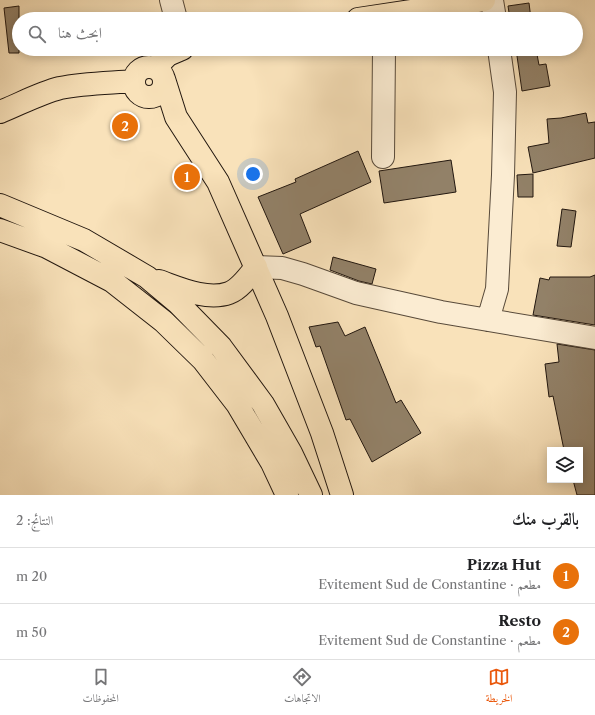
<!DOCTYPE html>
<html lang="ar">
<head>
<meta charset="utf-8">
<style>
	body { margin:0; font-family:"Libre Caslon Text",Amiri,serif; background:#f2f2f2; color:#202124; direction:rtl }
	.controls { position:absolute; right:12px; bottom:12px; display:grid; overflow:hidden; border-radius:0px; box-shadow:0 2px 10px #0003 }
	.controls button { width:36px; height:36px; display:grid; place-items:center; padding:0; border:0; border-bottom:1px solid #e0e0e0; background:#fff; color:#202124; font:20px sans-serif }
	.you { position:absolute; left:253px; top:174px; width:14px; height:14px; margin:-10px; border:3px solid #fff; border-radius:50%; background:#1a73e8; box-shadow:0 0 0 6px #1a73e833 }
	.badge { display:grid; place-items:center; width:26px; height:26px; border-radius:50%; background:#ea580c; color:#fff; font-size:13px; font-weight:700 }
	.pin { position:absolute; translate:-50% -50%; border:2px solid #fff; box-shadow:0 1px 4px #0006 }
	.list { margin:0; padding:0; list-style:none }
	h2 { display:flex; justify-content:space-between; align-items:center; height:52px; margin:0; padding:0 16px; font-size:17px }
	h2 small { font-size:13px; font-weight:400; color:#757577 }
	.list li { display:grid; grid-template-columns:26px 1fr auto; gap:12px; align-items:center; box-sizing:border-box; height:56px; padding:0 16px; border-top:1px solid #e0e0e0 }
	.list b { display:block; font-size:15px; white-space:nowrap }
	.list p { margin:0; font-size:13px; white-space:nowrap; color:#757577 }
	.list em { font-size:13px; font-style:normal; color:#757577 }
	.icon { flex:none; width:22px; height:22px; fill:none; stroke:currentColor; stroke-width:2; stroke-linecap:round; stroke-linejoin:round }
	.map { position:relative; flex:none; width:595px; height:495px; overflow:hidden; direction:ltr }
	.search { position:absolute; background:#fff; box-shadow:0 2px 10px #0003; left:12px; right:12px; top:12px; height:44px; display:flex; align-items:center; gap:10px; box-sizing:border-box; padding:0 14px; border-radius:22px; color:#757577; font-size:15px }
	.sheet { height:164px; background:#fff }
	nav { display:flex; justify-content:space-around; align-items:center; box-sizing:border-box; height:56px; border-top:1px solid #e0e0e0; background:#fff; font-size:11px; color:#757577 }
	nav a { display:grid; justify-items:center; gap:2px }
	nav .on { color:#ea580c }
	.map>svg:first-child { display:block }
	.building { fill:#928168; stroke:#22170f }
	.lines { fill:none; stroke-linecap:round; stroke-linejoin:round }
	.minor-casing { stroke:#584a3a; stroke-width:24 }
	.major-casing { stroke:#22170f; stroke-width:24 }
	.highway-casing { stroke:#22170f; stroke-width:24 }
	.minor { stroke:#fbecd2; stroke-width:22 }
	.major { stroke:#f9e2ba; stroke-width:22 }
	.highway { stroke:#f9e2ba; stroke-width:22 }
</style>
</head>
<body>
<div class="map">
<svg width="595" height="495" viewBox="0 0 595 495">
	<rect width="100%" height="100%" fill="#f9e2ba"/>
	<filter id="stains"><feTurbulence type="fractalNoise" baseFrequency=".005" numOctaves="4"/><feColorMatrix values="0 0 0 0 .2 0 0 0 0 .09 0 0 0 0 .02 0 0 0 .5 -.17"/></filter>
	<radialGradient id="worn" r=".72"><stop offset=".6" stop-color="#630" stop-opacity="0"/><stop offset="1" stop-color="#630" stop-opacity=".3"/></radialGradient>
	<path class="building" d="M 529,3 L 531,19 L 510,19 L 508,6 Z
		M 19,6 L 19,53 L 9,53 L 4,8 Z
		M 516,49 L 536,49 L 539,65 L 546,64 L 550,86 L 522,91 Z
		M 586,113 L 588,123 L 595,122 L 595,158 L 533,173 L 528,147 L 549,143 L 547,119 L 561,118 Z
		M 358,151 L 371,182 L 300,214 L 311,242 L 283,254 L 258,197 L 296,182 L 295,179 Z
		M 451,160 L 456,192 L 384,203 L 379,171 Z
		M 533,174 L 533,197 L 518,197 L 517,175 Z
		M 562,209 L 576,211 L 571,247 L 557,246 Z
		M 333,257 L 376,269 L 372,284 L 359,281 L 330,270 Z
		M 595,275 L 595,325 L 533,315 L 540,278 L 549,280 L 550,277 L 590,277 Z
		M 338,322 L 345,336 L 365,327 L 396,403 L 401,400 L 421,433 L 372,462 L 350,419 L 346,420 L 320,346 L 316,347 L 309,327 Z
		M 557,344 L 595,350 L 595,495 L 577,495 L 573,480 L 580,480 L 580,450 L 564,450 L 553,396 L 549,397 L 545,364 L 559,362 Z"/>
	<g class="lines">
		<defs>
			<path id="minor" d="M 171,0 L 176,19
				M 492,0 L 495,19
				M 383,157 L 384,49
				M 256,267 L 282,268 L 303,274 L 356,293 L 441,312 L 595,338
				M 488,320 L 497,289 L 503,175 L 505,92 L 499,49"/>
			<path id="major" d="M 358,19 L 484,0
				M134 82a15 15 0 1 1 30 0a15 15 0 1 1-30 0Z
				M 155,68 L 168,55 L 182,49
				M 164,79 L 176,117 L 218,182 L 277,316 L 322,433 L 342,495
				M 0,112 C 20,104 40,93 60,88 C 84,83 110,83 134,81"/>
			<path id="highway" d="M 0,205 L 84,240 L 147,277 L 178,303 L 221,347 L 263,404 L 291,453 L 311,495
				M 0,230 L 47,247 L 112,281 L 163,321 L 203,360 L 237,404 L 272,463 L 287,495
				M 159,281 C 179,288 207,301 229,293 C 240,289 249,276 256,267"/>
		</defs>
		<use href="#minor" class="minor-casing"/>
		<use href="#major" class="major-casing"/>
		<use href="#highway" class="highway-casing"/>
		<use href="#minor" class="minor"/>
		<use href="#major" class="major"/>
		<use href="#highway" class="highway"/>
	</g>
	<rect width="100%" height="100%" filter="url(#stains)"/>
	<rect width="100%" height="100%" fill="url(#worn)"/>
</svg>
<div class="controls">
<button><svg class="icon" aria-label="layers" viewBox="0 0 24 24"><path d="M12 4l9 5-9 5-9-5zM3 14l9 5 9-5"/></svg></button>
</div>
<div class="you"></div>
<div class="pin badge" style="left:187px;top:177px;background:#e8710a">1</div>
<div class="pin badge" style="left:125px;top:126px;background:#e8710a">2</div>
<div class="search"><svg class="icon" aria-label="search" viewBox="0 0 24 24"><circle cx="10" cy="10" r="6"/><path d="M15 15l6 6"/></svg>ابحث هنا</div>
</div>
<section class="sheet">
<h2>بالقرب منك<small>النتائج: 2</small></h2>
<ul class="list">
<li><span class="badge" style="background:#e8710a">1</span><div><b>Pizza Hut</b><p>مطعم · Evitement Sud de Constantine</p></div><em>20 m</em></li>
<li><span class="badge" style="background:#e8710a">2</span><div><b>Resto</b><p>مطعم · Evitement Sud de Constantine</p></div><em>50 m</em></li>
</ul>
</section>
<nav>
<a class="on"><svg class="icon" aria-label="map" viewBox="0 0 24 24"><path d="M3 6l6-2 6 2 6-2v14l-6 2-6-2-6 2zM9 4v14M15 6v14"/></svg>الخريطة</a>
<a><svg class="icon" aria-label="directions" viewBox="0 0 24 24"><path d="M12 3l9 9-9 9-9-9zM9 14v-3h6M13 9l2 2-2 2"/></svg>الاتجاهات</a>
<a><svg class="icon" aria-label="saved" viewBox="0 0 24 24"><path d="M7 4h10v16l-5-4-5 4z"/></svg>المحفوظات</a>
</nav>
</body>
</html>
